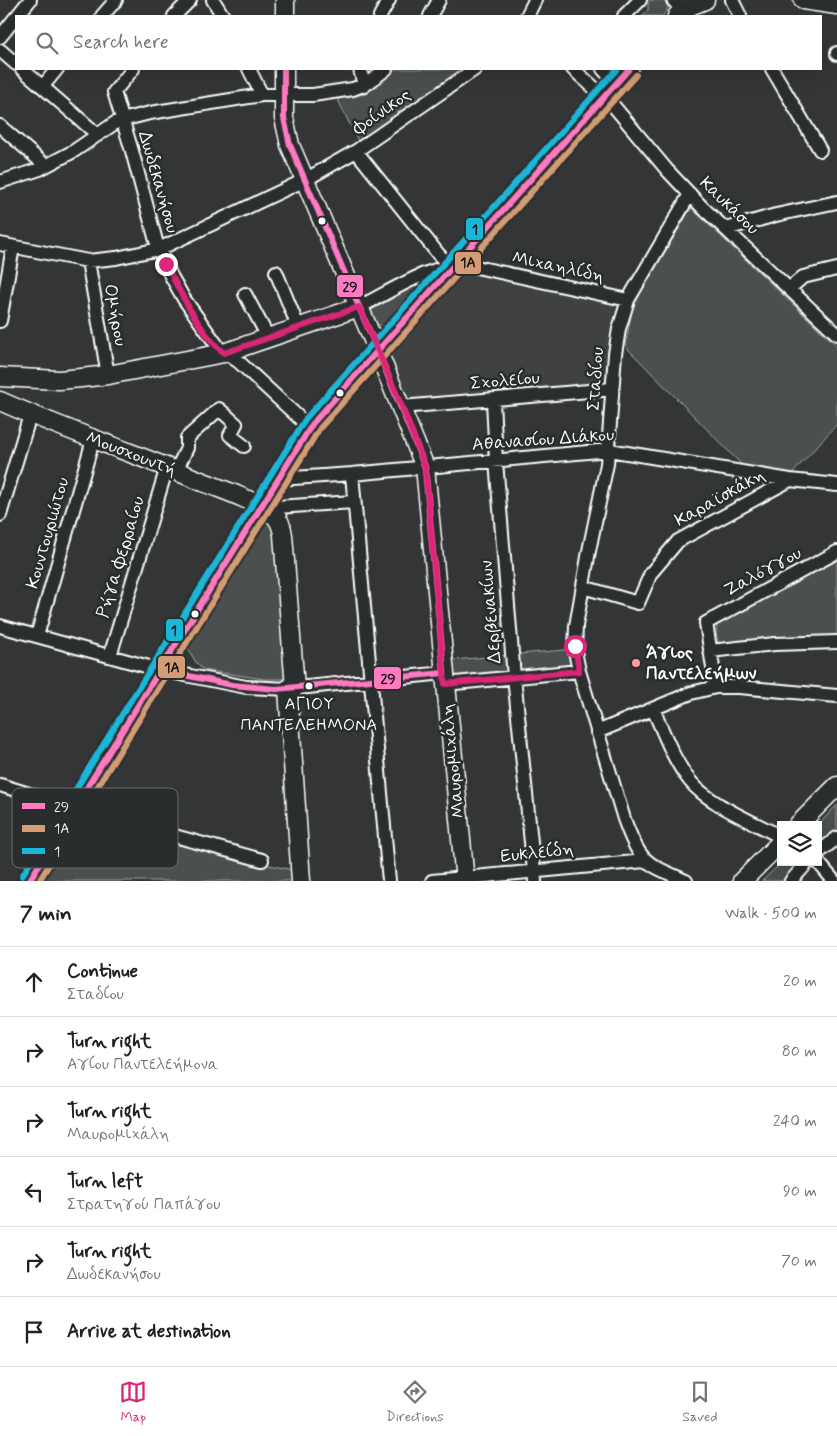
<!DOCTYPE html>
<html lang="en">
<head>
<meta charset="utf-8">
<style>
	body { margin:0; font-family:Mynerve,sans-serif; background:#f2f2f2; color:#202124 }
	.controls { position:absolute; right:15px; bottom:15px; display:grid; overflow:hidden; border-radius:0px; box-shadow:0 5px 20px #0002 }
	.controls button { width:45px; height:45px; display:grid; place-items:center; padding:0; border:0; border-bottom:1px solid #e0e0e0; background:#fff; color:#202124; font:25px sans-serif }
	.stop { position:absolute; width:15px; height:15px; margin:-11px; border:4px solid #db2777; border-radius:50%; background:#fff }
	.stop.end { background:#db2777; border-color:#fff; box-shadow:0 1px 5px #0008 }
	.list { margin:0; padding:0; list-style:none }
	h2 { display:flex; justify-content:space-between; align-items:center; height:65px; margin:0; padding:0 20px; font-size:21px }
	h2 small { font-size:16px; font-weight:400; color:#757577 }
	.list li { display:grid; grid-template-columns:32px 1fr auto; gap:15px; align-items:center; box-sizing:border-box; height:70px; padding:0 20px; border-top:1px solid #e0e0e0 }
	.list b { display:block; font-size:19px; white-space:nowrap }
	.list p { margin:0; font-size:16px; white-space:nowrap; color:#757577 }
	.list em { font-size:16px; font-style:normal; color:#757577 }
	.icon { flex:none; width:28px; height:28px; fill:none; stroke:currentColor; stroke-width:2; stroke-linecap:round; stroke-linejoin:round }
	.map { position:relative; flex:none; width:837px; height:881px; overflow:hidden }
	.search { position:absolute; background:#fff; box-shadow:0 5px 20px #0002; left:15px; right:15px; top:15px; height:55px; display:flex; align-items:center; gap:12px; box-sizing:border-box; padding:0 18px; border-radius:0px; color:#757577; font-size:19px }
	.sheet { height:485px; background:#fff }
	nav { display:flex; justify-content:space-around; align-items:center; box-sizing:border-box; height:70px; border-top:1px solid #e0e0e0; background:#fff; font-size:14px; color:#757577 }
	nav a { display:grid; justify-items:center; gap:2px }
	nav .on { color:#db2777 }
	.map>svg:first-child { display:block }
	.built { fill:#404243 }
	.green { fill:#4c4f50; stroke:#a6a7a8 }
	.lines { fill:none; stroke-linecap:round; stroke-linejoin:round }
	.street-casing { stroke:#fff; stroke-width:16 }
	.secondary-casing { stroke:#fff; stroke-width:21 }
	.street { stroke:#2a2d2e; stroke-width:12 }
	.secondary { stroke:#2a2d2e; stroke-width:18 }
	.bus-1-casing { stroke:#2a2d2e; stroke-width:10 }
	.bus-2-casing { stroke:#2a2d2e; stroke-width:10 }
	.bus-3-casing { stroke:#2a2d2e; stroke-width:10 }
	.bus-1 { stroke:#fe7ac1; stroke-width:6 }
	.bus-2 { stroke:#d39c74; stroke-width:6 }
	.bus-3 { stroke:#1ab6d8; stroke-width:6 }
	.route { stroke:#db2777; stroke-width:6 }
	.bus-dot { fill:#fff; stroke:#2a2d2e; stroke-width:2 }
	.poi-dot { fill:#ff9aa2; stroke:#2a2d2e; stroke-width:2 }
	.labels { text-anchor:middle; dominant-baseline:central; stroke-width:5; stroke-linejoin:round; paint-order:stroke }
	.bus-label { font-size:17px; fill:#fff; stroke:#2a2d2e }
	.street-label { font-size:18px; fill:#fff; stroke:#2a2d2e }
	.poi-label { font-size:18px; font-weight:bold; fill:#fff; stroke:#2a2d2e; text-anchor:start }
	.key { fill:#2a2d2e; stroke:#6a6c6d; stroke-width:1 }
	.key-label { font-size:14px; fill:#fff }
	.line-badge { stroke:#2a2d2e; stroke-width:2 }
	.pale-badge-label { font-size:14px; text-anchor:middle; font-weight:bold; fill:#111 }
</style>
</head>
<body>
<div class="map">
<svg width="837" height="881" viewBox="0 0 837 881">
	<rect width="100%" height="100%" fill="#333536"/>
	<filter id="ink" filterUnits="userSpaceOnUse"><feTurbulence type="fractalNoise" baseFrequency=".02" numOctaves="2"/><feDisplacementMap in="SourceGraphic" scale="10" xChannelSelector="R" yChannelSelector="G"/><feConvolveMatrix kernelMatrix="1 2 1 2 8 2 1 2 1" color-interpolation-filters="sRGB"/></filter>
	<g filter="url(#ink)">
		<path class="built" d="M 461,271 L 618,305 L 610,335 L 608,387 L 405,402 L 386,355 Z"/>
		<path class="green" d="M 650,0 L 664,0 L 668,8 L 663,16 L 642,16 L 648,10 L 648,2 Z
			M 393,69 L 463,69 L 358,141 L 337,98 L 366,94 Z
			M 691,208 L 837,346 L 837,424 L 791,475 L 744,467 L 625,346 L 633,306 Z
			M 417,285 L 419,288 L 382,327 L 373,321 L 370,311 Z
			M 266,517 L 278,529 L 290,679 L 264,679 L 203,670 L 195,661 L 186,644 Z
			M 837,559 L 837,638 L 720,644 C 716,640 715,629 718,623 Z
			M 575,649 L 579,671 L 445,684 L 443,661 Z
			M 837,805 L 837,829 L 818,844 L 818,825 Z
			M 81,815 L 260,863 L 298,871 L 300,881 L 39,881 Z
			M 782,862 L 798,862 L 782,881 L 762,881 Z"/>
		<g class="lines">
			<defs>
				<path id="street" d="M 213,0 L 223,16
					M 673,0 L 683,11
					M 732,0 L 740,16
					M 17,16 L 30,0
					M 102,16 L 116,0
					M 174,16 L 190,0
					M 380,16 L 389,0
					M 430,16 L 439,0
					M 527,16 L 535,0
					M 624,16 L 640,0
					M 0,37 L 16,17
					M 0,50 L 16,64
					M 837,53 L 837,54
					M 22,69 L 98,135
					M 133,69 L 114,92 L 132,151 L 156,241 L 171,276 L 184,299 L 219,348 L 239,362 L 309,427
					M 249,69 L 262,95
					M 360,69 L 364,86
					M 573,69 L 612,104 L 667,170 L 702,207 L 837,334
					M 603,69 L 616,83
					M 772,69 L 820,150
					M 43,86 L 57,69
					M 0,126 L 46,166
					M 356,151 L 439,255 L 451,267
					M 0,182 L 40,169 L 74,151 L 115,123 L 126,119 L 150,113 L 262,95 L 313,95 L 353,89 L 368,83 L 386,69
					M 726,229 L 776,215 L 837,202
					M 0,244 L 88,261 L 116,258 L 159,249 L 305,180 L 356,151 L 475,69
					M 88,261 L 108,375
					M 276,272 L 299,329
					M 790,288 L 803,277 L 837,269
					M 245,294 L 269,339
					M 359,307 C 393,291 433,261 472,266 L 628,300
					M 0,321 L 13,247
					M 493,400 L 496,461 L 514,677 L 535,881
					M 401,407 L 612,389
					M 176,471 L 187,448 L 187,438 L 219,409 L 236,424 L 230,435 L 244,446
					M 352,474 L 389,881
					M 279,479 L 352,474 L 609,450 L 790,480 L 837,485
					M 261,508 L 354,502
					M 0,515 L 30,415
					M 583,587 L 638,603 L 651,573 L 678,541 L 790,480
					M 0,626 L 160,670 L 246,687 L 288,689 L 444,673
					M 37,636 L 93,440
					M 710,651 L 775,644 L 837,642
					M 110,656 L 167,467
					M 445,684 L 579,671
					M 716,687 L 706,623 L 837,552
					M 653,709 C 664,733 673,760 690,781 C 708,804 754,822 781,837
					M 597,732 L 691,693 L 716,687 L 739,687 L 837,696
					M 0,785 L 87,812 L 262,860
					M 818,853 L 837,838
					M 818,862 L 834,881
					M 432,881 L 645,861
					M 686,881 C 645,863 640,863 624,819 L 579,671 L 575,651 L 576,626 L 589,551 L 607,464 L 615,354 L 619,329 L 628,300 L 690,194
					M 791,881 L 808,862"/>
				<path id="secondary" d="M 803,0 L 837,5
					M 285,16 L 285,0
					M 677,16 L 690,6 L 705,0
					M 284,69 L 284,118 L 290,145 L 377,349 L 425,467 L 465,881
					M 0,377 L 59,380 L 81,378 L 108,375 L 224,353 L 359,307
					M 0,401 C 65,430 132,452 198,480 C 223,490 252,499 274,515 C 280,520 282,527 283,535 L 295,688
					M 288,689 L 301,881
					M 798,825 L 837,786
					M 29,881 L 266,501 L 313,423 L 629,69
					M 742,881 L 781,842"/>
			</defs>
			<use href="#street" class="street-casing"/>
			<use href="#secondary" class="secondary-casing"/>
			<use href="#street" class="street"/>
			<use href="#secondary" class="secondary"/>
			<defs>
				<path id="bus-1" d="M 160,670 L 232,685 L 276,689 L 444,673 L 425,467 L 377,349 L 290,145 L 284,118 L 284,69
					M 29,881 L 313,423 L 629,69"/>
				<path id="bus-2" d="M 39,881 L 320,428 L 636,75"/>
				<path id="bus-3" d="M 22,876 L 306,418 L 617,69"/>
			</defs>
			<use href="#bus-1" class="bus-1-casing"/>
			<use href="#bus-2" class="bus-2-casing"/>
			<use href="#bus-3" class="bus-3-casing"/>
			<use href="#bus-1" class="bus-1"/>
			<use href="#bus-2" class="bus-2"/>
			<use href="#bus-3" class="bus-3"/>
		</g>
	</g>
	<g class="lines" filter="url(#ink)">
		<path class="route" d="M 166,264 C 178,289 202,336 224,353 L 359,307 L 402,407 L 425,467 L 445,684 L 579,671 L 575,646"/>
	</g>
	<g class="bus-dot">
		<circle cx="322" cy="221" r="4.5"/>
		<circle cx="340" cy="393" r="4.5"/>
		<circle cx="195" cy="614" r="4.5"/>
		<circle cx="309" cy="686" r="4.5"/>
	</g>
	<circle class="poi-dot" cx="636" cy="663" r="5"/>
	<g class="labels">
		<g class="bus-label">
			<text x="309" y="704">ΑΓΙΟΥ<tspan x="309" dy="21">ΠΑΝΤΕΛΕΗΜΟΝΑ</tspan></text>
		</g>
		<g class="street-label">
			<text transform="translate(382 112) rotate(-35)">Φοίνικος</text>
			<text transform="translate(158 182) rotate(74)">Δωδεκανήσου</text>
			<text transform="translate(729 206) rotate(44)">Καυκάσου</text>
			<text transform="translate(558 267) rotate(12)">Μιχαηλίδη</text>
			<text transform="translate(115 315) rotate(80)">Ομήρου</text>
			<text transform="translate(596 379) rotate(-86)">Σταδίου</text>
			<text transform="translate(505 381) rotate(-5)">Σχολείου</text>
			<text transform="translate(543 440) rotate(-4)">Αθανασίου Διάκου</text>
			<text transform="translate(131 454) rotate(21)">Μουσχουντή</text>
			<text transform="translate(720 498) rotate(-29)">Καραϊσκάκη</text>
			<text transform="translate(48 533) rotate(-74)">Κουντουριώτου</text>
			<text transform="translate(121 557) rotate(-73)">Ρήγα Φερραίου</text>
			<text transform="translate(763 572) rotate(-28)">Ζαλόγγου</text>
			<text transform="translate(491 612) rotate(-95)">Δερβενακίων</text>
			<text transform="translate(453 761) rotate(-96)">Μαυρομιχάλη</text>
			<text transform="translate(537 853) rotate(-6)">Ευκλείδη</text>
		</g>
		<g class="poi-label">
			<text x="646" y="653">Άγιος<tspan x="646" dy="21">Παντελεήμων</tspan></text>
		</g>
	</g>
	<rect x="12" y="788" width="166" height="80" rx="8" class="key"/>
	<rect x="22" y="803" width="23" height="6" fill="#fe7ac1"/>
	<rect x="22" y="825" width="23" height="7" fill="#d39c74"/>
	<rect x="22" y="848" width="23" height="6" fill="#1ab6d8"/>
	<g class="key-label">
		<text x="54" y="811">29</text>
		<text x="54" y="833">1Α</text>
		<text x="54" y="856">1</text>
	</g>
	<g class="line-badge">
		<rect x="465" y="217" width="19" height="24" rx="5" fill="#1ab6d8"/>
		<rect x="454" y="251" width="28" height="24" rx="5" fill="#d39c74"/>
		<rect x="336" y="274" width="28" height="24" rx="5" fill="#fe7ac1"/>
		<rect x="165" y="618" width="19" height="24" rx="5" fill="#1ab6d8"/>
		<rect x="157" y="655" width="29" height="24" rx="5" fill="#d39c74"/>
		<rect x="373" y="666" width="29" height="24" rx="5" fill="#fe7ac1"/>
	</g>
	<g class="pale-badge-label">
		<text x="475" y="234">1</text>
		<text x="468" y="267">1Α</text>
		<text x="350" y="291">29</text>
		<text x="174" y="635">1</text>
		<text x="172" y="672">1Α</text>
		<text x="388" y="683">29</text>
	</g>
</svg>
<div class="controls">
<button><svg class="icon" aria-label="layers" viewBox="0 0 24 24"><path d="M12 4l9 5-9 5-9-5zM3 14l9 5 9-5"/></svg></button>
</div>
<div class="stop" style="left:575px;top:646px"></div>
<div class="stop end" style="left:166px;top:264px"></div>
<div class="search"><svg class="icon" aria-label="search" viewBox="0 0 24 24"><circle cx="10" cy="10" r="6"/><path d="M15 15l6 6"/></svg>Search here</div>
</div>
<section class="sheet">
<h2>7 min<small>Walk · 500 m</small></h2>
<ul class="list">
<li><svg class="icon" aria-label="ahead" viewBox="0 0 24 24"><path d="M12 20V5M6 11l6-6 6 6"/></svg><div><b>Continue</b><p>Σταδίου</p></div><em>20 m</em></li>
<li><svg class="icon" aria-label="right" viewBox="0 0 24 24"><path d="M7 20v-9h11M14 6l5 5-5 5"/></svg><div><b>Turn right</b><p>Αγίου Παντελεήμονα</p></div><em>80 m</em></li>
<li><svg class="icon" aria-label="right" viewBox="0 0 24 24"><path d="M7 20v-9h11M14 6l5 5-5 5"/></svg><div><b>Turn right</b><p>Μαυρομιχάλη</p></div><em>240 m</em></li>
<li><svg class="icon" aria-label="left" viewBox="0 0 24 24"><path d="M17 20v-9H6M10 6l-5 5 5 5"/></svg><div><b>Turn left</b><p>Στρατηγού Παπάγου</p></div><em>90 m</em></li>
<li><svg class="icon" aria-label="right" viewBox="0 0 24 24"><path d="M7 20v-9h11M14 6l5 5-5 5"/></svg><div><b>Turn right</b><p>Δωδεκανήσου</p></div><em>70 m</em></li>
<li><svg class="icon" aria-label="arrive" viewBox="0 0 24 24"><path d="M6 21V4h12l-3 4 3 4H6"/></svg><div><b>Arrive at destination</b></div></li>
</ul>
</section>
<nav>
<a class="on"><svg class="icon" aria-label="map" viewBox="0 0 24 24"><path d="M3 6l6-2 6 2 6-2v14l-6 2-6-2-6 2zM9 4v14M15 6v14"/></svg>Map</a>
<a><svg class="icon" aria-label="directions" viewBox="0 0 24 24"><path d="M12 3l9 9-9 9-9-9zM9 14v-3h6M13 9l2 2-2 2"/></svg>Directions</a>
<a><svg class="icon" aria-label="saved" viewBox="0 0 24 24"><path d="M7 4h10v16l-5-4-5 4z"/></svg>Saved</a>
</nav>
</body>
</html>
